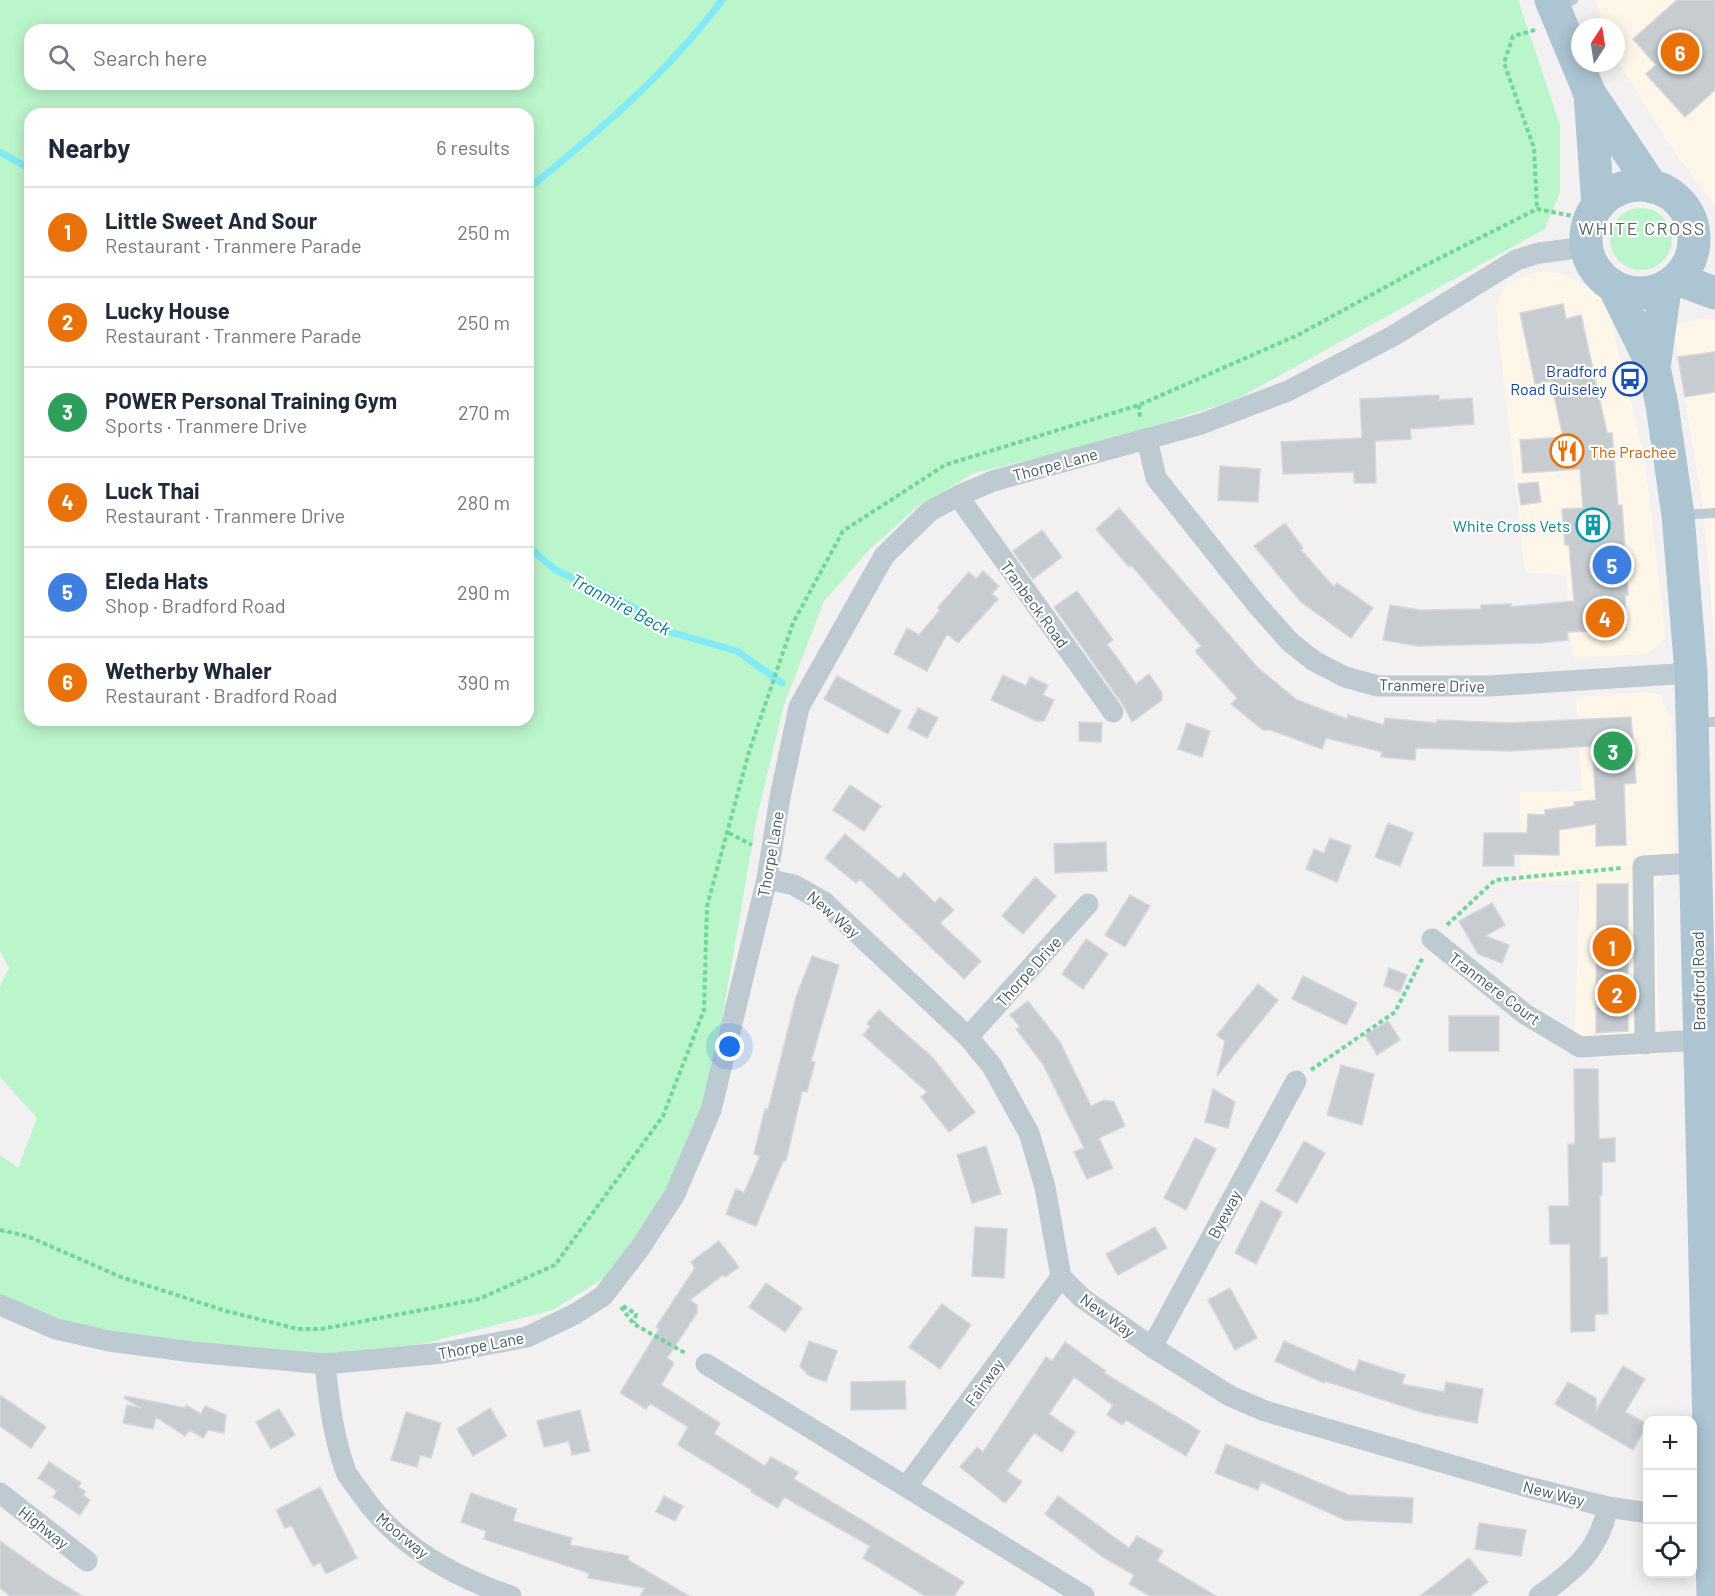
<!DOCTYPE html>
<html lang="en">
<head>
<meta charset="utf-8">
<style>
	body { margin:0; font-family:Barlow,sans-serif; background:#f6f6f7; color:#1f2937 }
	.controls { position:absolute; right:18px; bottom:18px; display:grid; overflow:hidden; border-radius:12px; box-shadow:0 3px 15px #0003 }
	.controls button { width:54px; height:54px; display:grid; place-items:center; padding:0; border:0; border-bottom:2px solid #e0e1e3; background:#fff; color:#1f2937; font:30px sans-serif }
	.compass { position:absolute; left:1571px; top:18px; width:54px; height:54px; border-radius:50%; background:#fff; box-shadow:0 3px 15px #0003; rotate:12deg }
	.you { position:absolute; left:730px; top:1047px; width:21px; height:21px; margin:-15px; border:4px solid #fff; border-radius:50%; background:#1a73e8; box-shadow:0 0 0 9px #1a73e833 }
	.badge { display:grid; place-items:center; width:39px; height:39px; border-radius:50%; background:#ea580c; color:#fff; font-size:20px; font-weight:700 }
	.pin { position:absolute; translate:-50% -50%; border:3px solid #fff; box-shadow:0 2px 6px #0006 }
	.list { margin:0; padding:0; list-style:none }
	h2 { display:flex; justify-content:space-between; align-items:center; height:78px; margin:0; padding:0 24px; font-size:26px }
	h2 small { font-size:20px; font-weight:400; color:#747a83 }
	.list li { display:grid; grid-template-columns:39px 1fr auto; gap:18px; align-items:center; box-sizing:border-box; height:90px; padding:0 24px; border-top:2px solid #e0e1e3 }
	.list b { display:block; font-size:22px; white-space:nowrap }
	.list p { margin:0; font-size:20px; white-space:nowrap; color:#747a83 }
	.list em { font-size:20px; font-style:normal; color:#747a83 }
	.icon { flex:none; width:33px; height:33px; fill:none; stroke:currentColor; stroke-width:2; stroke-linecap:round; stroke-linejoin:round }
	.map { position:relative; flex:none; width:1715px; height:1596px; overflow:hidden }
	.search { position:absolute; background:#fff; box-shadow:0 3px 15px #0003; left:24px; top:24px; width:510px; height:66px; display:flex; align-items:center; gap:15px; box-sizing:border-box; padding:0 21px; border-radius:18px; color:#747a83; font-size:22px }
	.panel { position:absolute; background:#fff; box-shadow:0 3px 15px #0003; left:24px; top:108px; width:510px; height:618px; border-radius:18px }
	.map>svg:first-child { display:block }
	.commercial { fill:#fef6e9 }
	.green { fill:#bbf5cb; fill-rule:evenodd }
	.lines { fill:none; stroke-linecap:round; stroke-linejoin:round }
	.stream { stroke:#83eaf7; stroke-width:7 }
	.building { fill:#c7ccd1; stroke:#d4d7dd; stroke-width:1.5 }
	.path { stroke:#6ed799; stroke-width:4; stroke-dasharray:4.5 3; stroke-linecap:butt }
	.lane { stroke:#bdcad2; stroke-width:10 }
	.street { stroke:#bdcad2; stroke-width:21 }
	.primary { stroke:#adc4d2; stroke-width:33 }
	.labels { text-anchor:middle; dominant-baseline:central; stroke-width:4.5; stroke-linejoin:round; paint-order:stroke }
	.transit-label { font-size:16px; fill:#164399; stroke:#fff; text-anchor:end }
	.food-label { font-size:16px; fill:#c56008; stroke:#fff; text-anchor:start }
	.street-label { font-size:16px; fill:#465761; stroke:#fff }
	.culture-label { font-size:16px; fill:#0d838f; stroke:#fff; text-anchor:end }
	.neighbourhood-label { font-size:18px; letter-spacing:1.5px; fill:#5c6266; stroke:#fff }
	.water-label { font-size:18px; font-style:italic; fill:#04808f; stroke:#fff }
</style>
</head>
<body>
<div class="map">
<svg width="1715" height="1596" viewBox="0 0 1715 1596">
	<rect width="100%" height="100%" fill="#f3f0f1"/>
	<path class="commercial" d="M 1595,0 L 1715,0 L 1715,205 L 1675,153 L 1616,59 L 1616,27 L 1604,27 Z
		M 1539,271 L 1560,273 L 1577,280 L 1603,299 L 1610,316 L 1644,456 L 1662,603 L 1665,639 L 1647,654 L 1573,658 L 1566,575 L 1525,572 L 1496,309 L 1503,288 L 1507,284 Z
		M 1711,318 L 1715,320 L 1715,649 L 1704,514 L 1674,332 L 1679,323 Z
		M 1646,692 L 1660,695 L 1671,720 L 1675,853 L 1655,890 L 1659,1018 L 1663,1055 L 1574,1057 L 1580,881 L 1521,882 L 1520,792 L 1582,791 L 1576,697 Z"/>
	<path class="green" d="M 0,0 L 1518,0 L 1560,125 L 1560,192 L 1545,229 L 1235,400 L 1100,443 L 974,473 L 917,507 L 869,550 L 824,601 L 784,705 L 757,817 L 709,1094 L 671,1180 L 615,1271 L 553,1310 L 422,1344 L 323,1354 L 135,1345 L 0,1299 L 0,1155 L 18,1168 L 37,1118 L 0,1077 L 0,986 L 9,968 L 0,951 ZM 30,30 L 528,30 L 528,84 L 30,84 ZM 30,114 L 528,114 L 528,720 L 30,720 Z
		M1610 239a31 31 0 1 1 62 0a31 31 0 1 1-62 0Z"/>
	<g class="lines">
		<path class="stream" d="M 0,152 L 30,169
			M 528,189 C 598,132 668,73 722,0
			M 528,547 L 556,570 L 641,611 L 660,629 L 737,651 L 782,683"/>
	</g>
	<path class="building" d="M 1677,0 L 1715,0 L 1715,90 L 1685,117 L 1646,74 L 1656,65 L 1633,39 Z
		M 1563,304 L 1566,319 L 1581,315 L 1607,433 L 1612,433 L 1618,505 L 1622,505 L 1628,595 L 1625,595 L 1626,630 L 1567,632 L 1568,640 L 1541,643 L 1418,646 L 1383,640 L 1390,605 L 1420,610 L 1481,609 L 1481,605 L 1511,604 L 1511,607 L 1574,601 L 1569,545 L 1565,545 L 1562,509 L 1583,508 L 1580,469 L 1523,473 L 1520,440 L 1563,437 L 1551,381 L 1535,384 L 1520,313 Z
		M 1715,352 L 1715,392 L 1685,397 L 1678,357 Z
		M 1439,395 L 1439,400 L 1472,398 L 1474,424 L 1410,429 L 1411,439 L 1375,441 L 1376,483 L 1354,483 L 1354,472 L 1283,474 L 1281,442 L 1362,438 L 1360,399 Z
		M 1220,466 L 1260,469 L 1258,502 L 1218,500 Z
		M 1538,482 L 1541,502 L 1521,505 L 1518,484 Z
		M 1119,508 L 1258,668 L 1297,700 L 1347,719 L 1348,715 L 1384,725 L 1385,718 L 1437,723 L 1437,720 L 1510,723 L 1631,717 L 1636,783 L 1624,784 L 1626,845 L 1596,846 L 1596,824 L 1559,830 L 1559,855 L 1514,854 L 1514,866 L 1483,866 L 1484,833 L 1527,833 L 1528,814 L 1545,815 L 1545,810 L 1575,806 L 1574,802 L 1596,800 L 1592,746 L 1511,751 L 1416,748 L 1415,760 L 1381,757 L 1382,752 L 1326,738 L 1322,749 L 1271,730 L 1263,730 L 1231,704 L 1237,698 L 1195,651 L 1201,646 L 1131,565 L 1129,567 L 1096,529 Z
		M 1285,523 L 1303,548 L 1301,550 L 1334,587 L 1337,583 L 1373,608 L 1351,638 L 1301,602 L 1254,546 Z
		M 1042,530 L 1062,557 L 1033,579 L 1013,551 Z
		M 983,571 L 999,586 L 992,594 L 998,599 L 958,643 L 947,634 L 927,671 L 894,654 L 907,628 L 919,635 L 940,610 L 937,608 L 969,572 L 976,579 Z
		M 1077,591 L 1113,640 L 1107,644 L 1136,684 L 1149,674 L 1162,693 L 1162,700 L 1132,722 L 1123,705 L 1054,607 Z
		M 1003,675 L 1026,686 L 1030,677 L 1048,685 L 1043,695 L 1054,700 L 1044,721 L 1037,721 L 991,700 Z
		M 837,676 L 901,711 L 888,734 L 824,699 Z
		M 918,708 L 938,718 L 927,738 L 908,728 Z
		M 1079,722 L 1102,723 L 1101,742 L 1079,741 Z
		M 1187,723 L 1210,731 L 1202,757 L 1178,749 Z
		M 850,785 L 881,806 L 864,831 L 833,810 Z
		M 1388,823 L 1413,833 L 1400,866 L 1375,857 Z
		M 845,834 L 899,879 L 904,873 L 935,903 L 940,897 L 954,910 L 940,923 L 981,961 L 964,979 L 860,879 L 856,883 L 825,858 Z
		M 1330,838 L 1351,846 L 1337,882 L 1306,869 L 1314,849 L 1324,853 Z
		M 1106,842 L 1107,871 L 1055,873 L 1054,844 Z
		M 1035,877 L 1056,896 L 1023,934 L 1002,916 Z
		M 1597,884 L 1628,884 L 1628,1031 L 1596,1033 Z
		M 1130,895 L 1150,906 L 1125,947 L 1105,935 Z
		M 1492,903 L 1505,925 L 1485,936 L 1509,945 L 1502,963 L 1478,954 L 1459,921 Z
		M 1086,939 L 1108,954 L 1083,989 L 1062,974 Z
		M 812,956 L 839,965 L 811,1061 L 815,1062 L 807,1092 L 802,1091 L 786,1161 L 783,1161 L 756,1226 L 726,1214 L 736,1189 L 744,1193 L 760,1156 L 754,1154 L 765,1109 L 768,1110 L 796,997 Z
		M 1389,968 L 1407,975 L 1400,992 L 1384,986 Z
		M 1303,976 L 1357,1003 L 1346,1025 L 1292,999 Z
		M 1258,984 L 1278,1000 L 1217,1076 L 1225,1041 L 1217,1035 Z
		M 1028,1001 L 1060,1042 L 1091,1106 L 1104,1100 L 1114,1102 L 1125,1126 L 1099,1138 L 1113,1168 L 1087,1179 L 1074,1152 L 1084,1148 L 1043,1064 L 1016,1029 L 1020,1027 L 1010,1015 Z
		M 879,1010 L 933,1058 L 975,1112 L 949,1132 L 921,1097 L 927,1092 L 863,1035 L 870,1027 L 867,1023 Z
		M 1449,1016 L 1499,1016 L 1499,1051 L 1449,1051 Z
		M 1388,1021 L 1400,1040 L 1377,1055 L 1365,1035 Z
		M 1341,1065 L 1374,1074 L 1362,1125 L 1327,1115 Z
		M 1574,1069 L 1598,1069 L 1599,1139 L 1615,1138 L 1615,1162 L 1602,1162 L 1602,1195 L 1600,1195 L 1600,1258 L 1607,1257 L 1608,1314 L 1595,1314 L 1595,1331 L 1571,1332 L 1570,1244 L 1550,1244 L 1549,1206 L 1569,1206 L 1568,1144 L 1575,1144 Z
		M 1213,1089 L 1235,1102 L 1228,1128 L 1205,1122 Z
		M 1195,1138 L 1216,1149 L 1186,1210 L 1164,1198 Z
		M 1304,1141 L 1325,1153 L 1297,1203 L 1276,1191 Z
		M 986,1146 L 1001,1194 L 972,1203 L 957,1155 Z
		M 1261,1201 L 1282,1212 L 1256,1264 L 1235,1253 Z
		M 975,1227 L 1007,1229 L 1004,1278 L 972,1276 Z
		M 1155,1227 L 1167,1248 L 1118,1275 L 1106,1254 Z
		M 719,1241 L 739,1267 L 725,1277 L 723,1275 L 690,1300 L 697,1305 L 697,1313 L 667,1358 L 674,1363 L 661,1385 L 720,1423 L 714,1434 L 765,1466 L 771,1457 L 798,1472 L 794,1479 L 964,1582 L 954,1596 L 925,1596 L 863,1558 L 870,1546 L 784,1497 L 778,1508 L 751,1492 L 752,1490 L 678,1445 L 688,1427 L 650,1403 L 646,1409 L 620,1393 L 659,1329 L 656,1327 L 695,1268 L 691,1262 Z
		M 766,1283 L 802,1308 L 785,1332 L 749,1307 Z
		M 1230,1288 L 1257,1338 L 1235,1350 L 1208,1300 Z
		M 942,1304 L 971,1325 L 940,1369 L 909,1347 Z
		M 809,1341 L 837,1351 L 826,1382 L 808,1375 L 800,1366 Z
		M 1284,1341 L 1355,1372 L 1359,1360 L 1405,1375 L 1402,1384 L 1444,1392 L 1446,1382 L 1483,1389 L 1477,1423 L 1424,1413 L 1325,1381 L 1324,1383 L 1275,1361 Z
		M 1065,1342 L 1106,1371 L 1104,1373 L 1200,1431 L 1186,1456 L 1126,1420 L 1123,1425 L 1107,1415 L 1113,1405 L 1074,1377 L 1049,1414 L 1075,1432 L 1062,1452 L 1034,1433 L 1007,1471 L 1022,1482 L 1005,1503 L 960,1467 L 977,1447 L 983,1452 L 1046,1357 L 1052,1361 Z
		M 1623,1366 L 1645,1379 L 1625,1412 L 1647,1424 L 1633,1450 L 1555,1404 L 1568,1382 L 1596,1398 L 1596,1411 Z
		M 905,1381 L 906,1409 L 851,1410 L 851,1382 Z
		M 0,1395 L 46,1427 L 31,1448 L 0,1426 Z
		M 125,1396 L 185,1408 L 186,1405 L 201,1414 L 205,1406 L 226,1415 L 224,1433 L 208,1430 L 203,1438 L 189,1430 L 185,1436 L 156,1417 L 153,1429 L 123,1423 L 127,1405 L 141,1408 L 124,1398 Z
		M 490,1408 L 507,1436 L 473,1456 L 457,1429 Z
		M 279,1409 L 295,1435 L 271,1449 L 256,1422 Z
		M 580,1410 L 590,1451 L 572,1455 L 569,1441 L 544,1447 L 537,1421 Z
		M 406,1412 L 441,1423 L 431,1458 L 420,1455 L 417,1467 L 391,1460 Z
		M 1226,1444 L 1349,1495 L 1413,1498 L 1412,1523 L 1345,1520 L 1261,1482 L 1258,1490 L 1215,1473 Z
		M 49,1462 L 81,1483 L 78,1487 L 85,1491 L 83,1495 L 90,1500 L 80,1515 L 53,1497 L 57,1491 L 38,1478 Z
		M 320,1487 L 357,1558 L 326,1574 L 320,1562 L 313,1566 L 291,1525 L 285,1528 L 276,1510 Z
		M 471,1493 L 517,1509 L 513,1521 L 572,1538 L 570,1545 L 629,1556 L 628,1560 L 689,1596 L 640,1596 L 645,1588 L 588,1578 L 589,1573 L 484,1539 L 486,1531 L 461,1522 Z
		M 664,1496 L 683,1506 L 675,1521 L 656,1512 Z
		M 1058,1496 L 1129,1548 L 1137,1536 L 1163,1551 L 1157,1561 L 1216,1596 L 1150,1596 L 1129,1584 L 1134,1575 L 1103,1557 L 1045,1514 Z
		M 1479,1523 L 1526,1530 L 1521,1556 L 1475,1549 Z
		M 0,1541 L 48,1575 L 82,1596 L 10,1596 L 0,1588 Z
		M 1469,1558 L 1488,1582 L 1470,1596 L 1420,1596 Z"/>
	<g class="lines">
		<path class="path" d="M 1535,30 L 1513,36 L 1504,63 L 1534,148 L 1537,209
			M 1139,405 L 1140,420
			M 729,833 L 752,845
			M 1447,925 L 1495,880 L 1622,868
			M 1311,1070 L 1395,1012 L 1423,957
			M 0,1230 L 27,1236 L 121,1277 L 226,1311 L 298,1329 L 322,1329 L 479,1299 L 555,1265 L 663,1116 L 704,1010 L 707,906 L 749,752 L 793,623 L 843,531 L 945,465 L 1139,405 L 1300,334 L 1422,267 L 1537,209 L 1573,216
			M 623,1306 L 636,1314 L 634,1323
			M 621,1307 L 634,1324 L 687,1354"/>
		<path class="lane" d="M 1556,5 L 1573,0
			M 1682,515 L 1715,513
			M 1696,722 L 1715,722"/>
		<path class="street" d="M 1147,440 L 1156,478 L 1257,605 L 1290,642 L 1314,661 L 1345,677 L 1378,686 L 1489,686 L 1691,673
			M 958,496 L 1113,712
			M 767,879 L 794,885 L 824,902 L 968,1037 L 992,1066 L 1029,1133 L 1045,1187 L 1061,1277 L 1082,1298 L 1152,1347 L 1230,1396 L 1265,1411 L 1524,1486 L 1608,1507 L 1648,1513
			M 1432,939 L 1525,1014 L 1580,1047 L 1700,1040
			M 968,1037 L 1088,904
			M 1645,1044 L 1643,866 L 1696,863
			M 0,1305 L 56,1329 L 109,1341 L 193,1352 L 325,1364 L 442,1353 L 527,1337 L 575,1314 L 603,1296 L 640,1248 L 675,1194 L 711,1110 L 767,879 L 780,797 L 799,707 L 884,556 L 930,511 L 958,496 L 993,481 L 1201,424 L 1288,391 L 1393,336 L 1516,260 L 1539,253 L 1586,247
			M 1152,1347 L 1296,1081
			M 325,1364 C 329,1401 333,1436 346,1472 C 350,1480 357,1487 362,1495 C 397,1545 454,1577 511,1596
			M 706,1364 L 1084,1596
			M 906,1487 L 1061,1277
			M 0,1493 L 87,1561
			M 1539,1596 C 1575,1570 1598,1552 1608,1507"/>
		<path class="primary" d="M 1551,0 L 1590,94 L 1652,187
			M 1590,94 L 1598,205
			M1586 239a54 54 0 1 1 108 0a54 54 0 1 1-108 0Z
			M 1677,279 L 1715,293
			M 1614,287 L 1654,368 L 1662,405 L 1678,515 L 1691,673 L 1713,1596
			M 1654,368 L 1665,289"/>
	</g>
	<defs>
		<symbol id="bus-ring" viewBox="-11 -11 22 22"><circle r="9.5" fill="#fff" stroke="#1a4fb4" stroke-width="1.5"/><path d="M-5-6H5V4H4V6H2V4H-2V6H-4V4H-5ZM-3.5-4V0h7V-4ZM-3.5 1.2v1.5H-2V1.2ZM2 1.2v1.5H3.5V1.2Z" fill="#1a4fb4"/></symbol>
		<symbol id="restaurant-ring" viewBox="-11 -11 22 22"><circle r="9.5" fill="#fff" stroke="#e8710a" stroke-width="1.5"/><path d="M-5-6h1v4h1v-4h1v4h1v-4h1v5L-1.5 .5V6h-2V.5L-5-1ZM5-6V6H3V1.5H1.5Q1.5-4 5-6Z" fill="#e8710a"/></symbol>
		<symbol id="building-ring" viewBox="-11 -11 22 22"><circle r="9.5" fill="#fff" stroke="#0f9aa8" stroke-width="1.5"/><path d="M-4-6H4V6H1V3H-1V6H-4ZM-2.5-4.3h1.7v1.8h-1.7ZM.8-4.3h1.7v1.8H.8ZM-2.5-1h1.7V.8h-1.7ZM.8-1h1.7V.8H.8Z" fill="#0f9aa8"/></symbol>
	</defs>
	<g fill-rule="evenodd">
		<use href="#bus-ring" x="1611" y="360" width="38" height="38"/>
		<use href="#restaurant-ring" x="1548" y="432" width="38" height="38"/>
		<use href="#building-ring" x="1574" y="506" width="38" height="38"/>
	</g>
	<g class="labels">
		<g class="transit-label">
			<text x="1607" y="370">Bradford<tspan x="1607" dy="18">Road Guiseley</tspan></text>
		</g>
		<g class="food-label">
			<text x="1590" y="451">The Prachee</text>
		</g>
		<g class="street-label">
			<text transform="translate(1055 464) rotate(-15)">Thorpe Lane</text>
			<text transform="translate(1035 604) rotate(54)">Tranbeck Road</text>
			<text transform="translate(1432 685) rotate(1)">Tranmere Drive</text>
			<text transform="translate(770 854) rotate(-80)">Thorpe Lane</text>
			<text transform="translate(834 914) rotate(40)">New Way</text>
			<text transform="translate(1028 971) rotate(-48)">Thorpe Drive</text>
			<text transform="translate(1698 981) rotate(-91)">Bradford Road</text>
			<text transform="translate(1495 988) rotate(37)">Tranmere Court</text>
			<text transform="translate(1224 1214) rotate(-62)">Byeway</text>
			<text transform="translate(1108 1315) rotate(36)">New Way</text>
			<text transform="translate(481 1345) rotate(-11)">Thorpe Lane</text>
			<text transform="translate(984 1382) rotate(-54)">Fairway</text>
			<text transform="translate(1554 1493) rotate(14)">New Way</text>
			<text transform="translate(44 1527) rotate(38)">Highway</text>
			<text transform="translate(403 1535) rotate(39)">Moorway</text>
		</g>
		<g class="culture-label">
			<text x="1570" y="525">White Cross Vets</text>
		</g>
		<g class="neighbourhood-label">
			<text x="1642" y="228">WHITE CROSS</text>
		</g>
		<g class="water-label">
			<text transform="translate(621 604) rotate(28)">Tranmire Beck</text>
		</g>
	</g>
</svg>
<div class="controls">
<button>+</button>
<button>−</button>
<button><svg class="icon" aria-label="locate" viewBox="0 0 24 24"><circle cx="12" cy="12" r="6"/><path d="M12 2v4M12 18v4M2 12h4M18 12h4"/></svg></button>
</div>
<svg class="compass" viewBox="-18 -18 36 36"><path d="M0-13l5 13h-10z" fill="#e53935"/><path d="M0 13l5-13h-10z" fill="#747a83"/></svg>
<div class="you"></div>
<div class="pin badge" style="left:1612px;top:947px;background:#e8710a">1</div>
<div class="pin badge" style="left:1617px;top:994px;background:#e8710a">2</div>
<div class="pin badge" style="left:1613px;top:751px;background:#2e9e5b">3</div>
<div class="pin badge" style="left:1605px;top:618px;background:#e8710a">4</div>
<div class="pin badge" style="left:1612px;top:565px;background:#3f7fe0">5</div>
<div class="pin badge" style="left:1680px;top:52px;background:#e8710a">6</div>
<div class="search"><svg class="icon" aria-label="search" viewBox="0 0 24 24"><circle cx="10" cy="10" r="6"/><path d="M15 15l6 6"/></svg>Search here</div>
<section class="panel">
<h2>Nearby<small>6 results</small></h2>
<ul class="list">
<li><span class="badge" style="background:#e8710a">1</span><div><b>Little Sweet And Sour</b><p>Restaurant · Tranmere Parade</p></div><em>250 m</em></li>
<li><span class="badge" style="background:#e8710a">2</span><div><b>Lucky House</b><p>Restaurant · Tranmere Parade</p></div><em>250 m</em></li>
<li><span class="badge" style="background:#2e9e5b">3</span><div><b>POWER Personal Training Gym</b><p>Sports · Tranmere Drive</p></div><em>270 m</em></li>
<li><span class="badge" style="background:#e8710a">4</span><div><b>Luck Thai</b><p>Restaurant · Tranmere Drive</p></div><em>280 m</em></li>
<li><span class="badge" style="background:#3f7fe0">5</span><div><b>Eleda Hats</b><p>Shop · Bradford Road</p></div><em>290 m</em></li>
<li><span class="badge" style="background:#e8710a">6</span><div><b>Wetherby Whaler</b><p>Restaurant · Bradford Road</p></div><em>390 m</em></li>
</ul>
</section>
</div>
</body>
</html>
